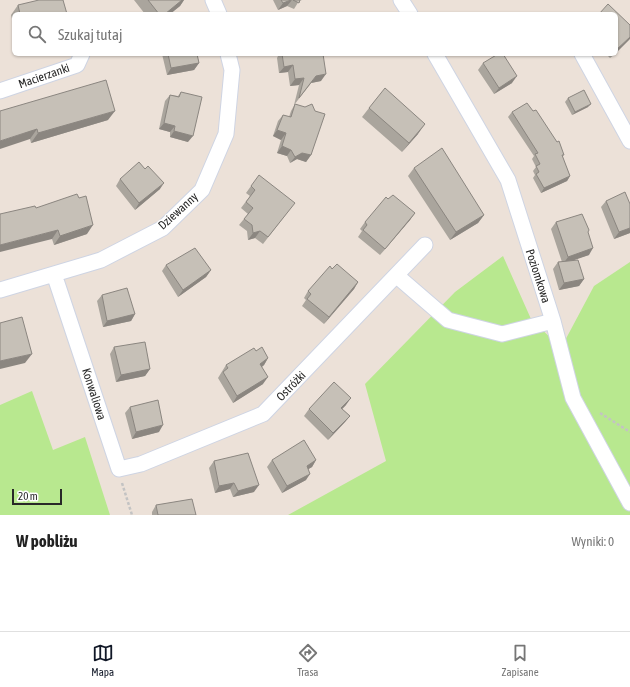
<!DOCTYPE html>
<html lang="pl">
<head>
<meta charset="utf-8">
<style>
	body { margin:0; font-family:"Asap Condensed",sans-serif; background:#f2f2f2; color:#222 }
	.scale { position:absolute; left:12px; bottom:10px; width:50px; box-sizing:border-box; padding-left:4px; border:2px solid #282828; border-top:0; font-size:11px; line-height:14px; white-space:nowrap; color:#282828; -webkit-text-stroke:3px #fff; paint-order:stroke }
	.list { margin:0; padding:0; list-style:none }
	h2 { display:flex; justify-content:space-between; align-items:center; height:52px; margin:0; padding:0 16px; font-size:17px }
	h2 small { font-size:13px; font-weight:400; color:#767676 }
	.icon { flex:none; width:22px; height:22px; fill:none; stroke:currentColor; stroke-width:2; stroke-linecap:round; stroke-linejoin:round }
	.map { position:relative; flex:none; width:630px; height:515px; overflow:hidden }
	.search { position:absolute; background:#fff; box-shadow:0 1px 3px #0004; left:12px; right:12px; top:12px; height:44px; display:flex; align-items:center; gap:10px; box-sizing:border-box; padding:0 14px; border-radius:6px; color:#767676; font-size:15px }
	.sheet { height:116px; background:#fff }
	nav { display:flex; justify-content:space-around; align-items:center; box-sizing:border-box; height:56px; border-top:1px solid #e0e0e0; background:#fff; font-size:11px; color:#767676 }
	nav a { display:grid; justify-items:center; gap:2px }
	nav .on { color:#111827 }
	.map>svg:first-child { display:block }
	.green { fill:#b8e88f }
	.lines { fill:none; stroke-linecap:round; stroke-linejoin:round }
	.minor-casing { stroke:#ced4e3; stroke-width:17 }
	.path { stroke:#c3c3c3; stroke-width:2.5; stroke-dasharray:3 2; stroke-linecap:butt }
	.minor { stroke:#fff; stroke-width:15 }
	.wall { fill:#aaa59d }
	.shaded-wall { fill:#8b8680 }
	.building { fill:#c6c0b7; stroke:#8b8680 }
	.labels { text-anchor:middle; dominant-baseline:central; stroke-width:3; stroke-linejoin:round; paint-order:stroke }
	.street-label { font-size:12px; fill:#282828; stroke:#fff }
</style>
</head>
<body>
<div class="map">
<svg width="630" height="515" viewBox="0 0 630 515">
	<rect width="100%" height="100%" fill="#ece1d8"/>
	<path class="green" d="M 503,256 L 531,319 L 561,348 L 594,286 L 630,262 L 630,515 L 288,515 L 386,461 L 365,384 L 455,292 Z
		M 32,391 L 53,450 L 85,437 L 110,515 L 0,515 L 0,405 Z"/>
	<g class="lines">
		<defs>
			<path id="minor" d="M 213,0 L 219,14
				M 401,0 L 410,14
				M 435,54 L 508,180 L 553,321 L 573,398 L 630,503
				M 582,54 L 630,141
				M 0,91 L 77,65 L 82,54
				M 54,274 L 119,469 L 141,464 L 263,414 L 425,245
				M 397,276 L 448,320 L 502,334 L 553,321
				M 0,290 L 101,260 L 163,228 L 202,190 L 226,134 L 232,70 L 228,54"/>
		</defs>
		<use href="#minor" class="minor-casing"/>
		<path class="path" d="M 600,413 L 630,432
			M 122,483 L 132,515"/>
		<use href="#minor" class="minor"/>
	</g>
	<path class="wall" d="M 134,0 L 184,0 L 180,6 L 170,14 L 145,14 Z
		M 273,0 L 302,0 L 299,1 L 294,9 L 287,6 L 278,10 Z
		M 18,5 L 67,14 L 14,14 L 14,27 L 11,15 Z
		M 162,54 L 197,54 L 199,63 L 194,70 L 167,75 Z
		M 279,54 L 323,54 L 321,81 L 311,83 L 294,105 L 299,85 L 290,86 L 288,72 L 279,73 L 277,58 Z
		M 606,54 L 615,54 L 610,58 Z
		M 483,63 L 512,83 L 494,94 L 478,70 Z
		M 181,92 L 188,142 L 170,137 L 170,132 L 159,129 L 165,101 L 170,95 L 178,96 Z
		M 568,98 L 588,107 L 572,115 L 565,102 Z
		M 295,104 L 311,155 L 306,162 L 297,159 L 290,163 L 287,156 L 277,153 L 281,140 L 273,136 L 278,121 L 283,115 L 289,117 L 291,111 Z
		M 369,108 L 418,134 L 402,152 L 362,117 Z
		M 0,111 L 108,120 L 31,143 L 30,139 Z
		M 512,112 L 564,155 L 562,156 L 570,176 L 567,181 L 541,193 L 533,178 L 535,175 L 533,171 L 536,167 L 532,159 L 534,156 L 508,117 Z
		M 414,168 L 484,215 L 478,223 L 450,240 L 408,176 Z
		M 120,179 L 160,189 L 135,210 L 116,186 Z
		M 251,186 L 290,209 L 263,244 L 255,238 L 248,240 L 247,231 L 239,225 L 248,214 L 241,208 L 250,196 L 246,193 Z
		M 388,199 L 415,213 L 410,220 L 380,255 L 358,237 L 362,231 L 360,229 L 365,222 Z
		M 606,201 L 630,204 L 630,233 L 614,239 L 601,207 Z
		M 36,208 L 87,234 L 54,245 L 52,239 Z
		M 556,222 L 588,232 L 589,255 L 572,260 L 584,279 L 579,286 L 559,290 L 553,269 L 558,262 L 562,262 L 551,229 Z
		M 166,265 L 211,270 L 206,277 L 178,297 L 162,271 Z
		M 332,269 L 358,282 L 354,289 L 324,324 L 302,306 L 306,300 L 304,298 L 308,291 Z
		M 102,295 L 135,314 L 131,321 L 103,327 L 97,301 Z
		M 114,347 L 150,369 L 145,376 L 116,382 L 110,354 Z
		M 256,351 L 268,358 L 264,365 L 262,367 L 263,384 L 233,403 L 218,378 L 226,365 Z
		M 346,405 L 342,409 L 350,416 L 345,422 L 328,440 L 304,416 L 309,409 Z
		M 130,407 L 159,432 L 132,439 L 125,413 Z
		M 272,460 L 316,460 L 312,467 L 308,469 L 306,480 L 282,493 L 267,467 Z
		M 214,461 L 254,492 L 233,497 L 230,489 L 215,493 L 209,468 Z
		M 156,505 L 196,515 L 152,515 L 152,512 Z"/>
	<path class="shaded-wall" d="M 182,0 L 184,0 L 180,6 L 170,14 L 165,14 Z
		M 292,0 L 287,6 L 278,10 L 283,3 Z
		M 630,37 L 630,39 L 616,53 L 616,50 Z
		M 199,63 L 194,70 L 167,75 L 171,68 Z
		M 293,65 L 288,72 L 279,73 L 284,67 Z
		M 326,74 L 321,81 L 311,83 L 294,105 L 316,76 Z
		M 517,76 L 512,83 L 494,94 L 499,88 Z
		M 304,78 L 299,85 L 290,86 L 295,79 Z
		M 591,104 L 588,107 L 572,115 L 575,112 Z
		M 115,111 L 108,120 L 31,143 L 38,133 Z
		M 164,123 L 175,126 L 170,132 L 159,129 Z
		M 425,124 L 418,134 L 402,152 L 409,143 Z
		M 37,129 L 30,139 L 0,149 L 0,141 Z
		M 277,130 L 286,133 L 281,140 L 273,136 Z
		M 174,131 L 193,136 L 188,142 L 170,137 Z
		M 282,146 L 291,150 L 287,156 L 277,153 Z
		M 302,153 L 311,155 L 306,162 L 297,159 L 290,163 L 295,157 Z
		M 570,176 L 567,181 L 541,193 L 544,188 Z
		M 164,183 L 160,189 L 135,210 L 139,203 Z
		M 415,213 L 410,220 L 380,255 Z
		M 484,215 L 478,223 L 450,240 L 456,232 Z
		M 93,225 L 87,234 L 54,245 L 60,236 Z
		M 630,228 L 630,233 L 614,239 L 619,232 Z
		M 58,230 L 52,239 L 0,252 L 0,245 Z
		M 260,231 L 255,238 L 248,240 L 253,233 Z
		M 593,248 L 589,255 L 563,264 L 568,257 Z
		M 211,270 L 206,277 L 178,297 L 183,290 Z
		M 584,279 L 579,286 L 559,290 L 564,283 Z
		M 358,282 L 354,289 L 324,324 L 329,317 Z
		M 135,314 L 131,321 L 103,327 L 107,321 Z
		M 32,354 L 25,363 L 0,369 L 0,361 Z
		M 268,358 L 264,365 L 256,371 L 260,364 Z
		M 150,369 L 145,376 L 116,382 L 121,375 Z
		M 268,377 L 263,384 L 233,403 L 237,396 Z
		M 351,398 L 346,405 L 336,415 L 341,408 Z
		M 350,416 L 345,422 L 328,440 L 333,433 Z
		M 163,425 L 159,432 L 132,439 L 136,432 Z
		M 316,460 L 312,467 L 302,473 L 307,466 Z
		M 310,474 L 306,480 L 282,493 L 287,486 Z
		M 234,483 L 230,489 L 215,493 L 219,486 Z
		M 259,485 L 254,492 L 233,497 L 238,491 Z"/>
	<path class="building" d="M 39,0 L 63,0 L 67,14 L 20,14 L 18,5 Z
		M 148,0 L 182,0 L 165,14 L 159,14 Z
		M 281,0 L 291,0 L 283,3 Z
		M 293,0 L 300,0 L 299,3 Z
		M 608,4 L 630,25 L 630,37 L 616,50 L 616,14 L 599,14 Z
		M 168,54 L 197,54 L 199,63 L 171,68 Z
		M 282,54 L 323,54 L 326,74 L 316,76 L 299,98 L 304,78 L 295,79 L 293,65 L 284,67 Z
		M 498,54 L 503,54 L 517,76 L 499,88 L 483,63 Z
		M 106,80 L 115,111 L 38,133 L 37,129 L 0,141 L 0,111 Z
		M 385,88 L 425,124 L 409,143 L 369,108 Z
		M 584,90 L 591,104 L 575,112 L 568,98 Z
		M 181,92 L 202,97 L 193,136 L 174,131 L 175,126 L 164,123 L 170,95 L 179,97 Z
		M 527,103 L 533,111 L 536,110 L 557,142 L 559,141 L 564,155 L 562,155 L 570,176 L 544,188 L 536,174 L 539,172 L 536,166 L 540,164 L 535,154 L 538,153 L 512,112 Z
		M 295,104 L 305,107 L 312,104 L 315,111 L 325,114 L 311,155 L 302,153 L 295,157 L 291,150 L 282,146 L 286,133 L 277,130 L 283,115 L 291,117 Z
		M 442,148 L 484,215 L 456,232 L 414,168 Z
		M 139,162 L 145,169 L 148,166 L 164,183 L 139,203 L 120,179 Z
		M 259,175 L 295,203 L 268,237 L 260,231 L 253,233 L 252,225 L 244,219 L 253,208 L 246,202 L 255,190 L 251,186 Z
		M 625,192 L 630,204 L 630,228 L 619,232 L 606,201 Z
		M 77,194 L 79,198 L 86,196 L 93,225 L 60,236 L 58,230 L 0,245 L 0,214 L 35,206 L 36,208 Z
		M 393,195 L 415,213 L 385,249 L 363,230 L 367,225 L 365,222 L 386,197 L 388,199 Z
		M 582,214 L 589,230 L 588,232 L 593,248 L 568,257 L 556,222 Z
		M 195,248 L 211,270 L 183,290 L 166,265 Z
		M 578,260 L 584,279 L 564,283 L 558,262 Z
		M 337,264 L 358,282 L 329,317 L 307,299 L 311,294 L 308,291 L 330,266 L 332,269 Z
		M 127,288 L 135,314 L 107,321 L 102,295 Z
		M 22,317 L 32,354 L 0,361 L 0,323 Z
		M 145,342 L 150,369 L 121,375 L 114,347 Z
		M 262,347 L 268,358 L 260,364 L 268,377 L 237,396 L 223,372 L 228,368 L 226,365 L 254,348 L 256,351 Z
		M 334,382 L 351,398 L 341,408 L 350,416 L 333,433 L 309,409 Z
		M 158,400 L 163,425 L 136,432 L 130,407 Z
		M 304,440 L 316,460 L 307,466 L 310,474 L 287,486 L 272,460 Z
		M 248,453 L 259,485 L 238,491 L 234,483 L 219,486 L 214,461 Z
		M 192,499 L 196,515 L 158,515 L 156,505 Z"/>
	<g class="labels">
		<g class="street-label">
			<text transform="translate(44 76) rotate(-19)">Macierzanki</text>
			<text transform="translate(178 211) rotate(-42)">Dziewanny</text>
			<text transform="translate(538 276) rotate(72)">Poziomkowa</text>
			<text transform="translate(291 386) rotate(-46)">Ostróżki</text>
			<text transform="translate(94 394) rotate(72)">Konwaliowa</text>
		</g>
	</g>
</svg>
<div class="scale">20 m</div>
<div class="search"><svg class="icon" aria-label="search" viewBox="0 0 24 24"><circle cx="10" cy="10" r="6"/><path d="M15 15l6 6"/></svg>Szukaj tutaj</div>
</div>
<section class="sheet">
<h2>W pobliżu<small>Wyniki: 0</small></h2>
<ul class="list">
</ul>
</section>
<nav>
<a class="on"><svg class="icon" aria-label="map" viewBox="0 0 24 24"><path d="M3 6l6-2 6 2 6-2v14l-6 2-6-2-6 2zM9 4v14M15 6v14"/></svg>Mapa</a>
<a><svg class="icon" aria-label="directions" viewBox="0 0 24 24"><path d="M12 3l9 9-9 9-9-9zM9 14v-3h6M13 9l2 2-2 2"/></svg>Trasa</a>
<a><svg class="icon" aria-label="saved" viewBox="0 0 24 24"><path d="M7 4h10v16l-5-4-5 4z"/></svg>Zapisane</a>
</nav>
</body>
</html>
